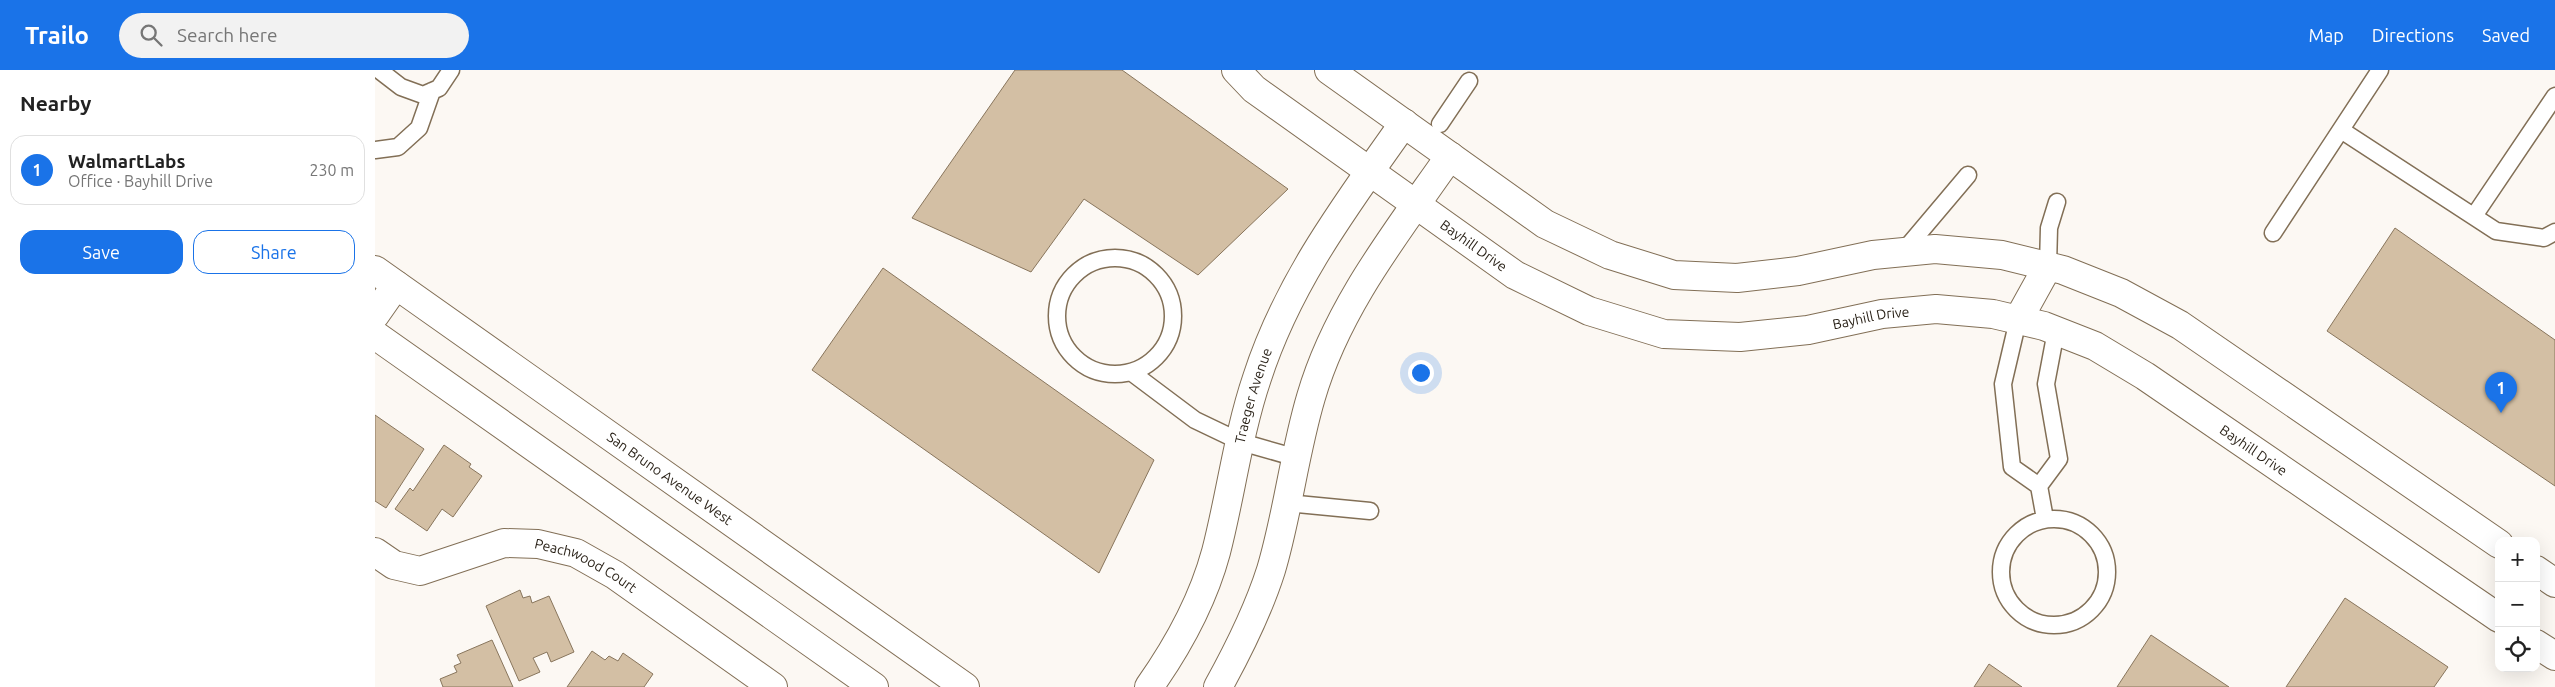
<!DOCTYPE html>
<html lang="en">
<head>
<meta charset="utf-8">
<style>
	body { margin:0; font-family:Ubuntu,sans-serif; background:#f2f2f2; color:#222 }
	.controls { position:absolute; right:15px; bottom:15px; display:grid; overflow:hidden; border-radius:10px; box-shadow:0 5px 20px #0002 }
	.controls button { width:45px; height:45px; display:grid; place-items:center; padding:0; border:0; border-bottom:1px solid #e0e0e0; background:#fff; color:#222; font:25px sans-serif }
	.you { position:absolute; left:1045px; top:302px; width:18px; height:18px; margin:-12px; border:4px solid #fff; border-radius:50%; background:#1a73e8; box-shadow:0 0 0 8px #1a73e833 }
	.badge { display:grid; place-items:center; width:32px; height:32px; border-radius:50%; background:#1a73e8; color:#fff; font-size:16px; font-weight:700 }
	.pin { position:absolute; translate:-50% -41px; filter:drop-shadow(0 1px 2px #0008) }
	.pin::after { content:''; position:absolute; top:26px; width:18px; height:15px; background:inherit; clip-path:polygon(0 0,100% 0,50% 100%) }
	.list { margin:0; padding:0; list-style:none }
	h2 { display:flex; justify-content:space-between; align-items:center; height:65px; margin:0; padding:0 20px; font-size:21px }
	h2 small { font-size:16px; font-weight:400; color:#767676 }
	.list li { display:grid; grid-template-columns:32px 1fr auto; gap:15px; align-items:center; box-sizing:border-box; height:70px; margin:0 10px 10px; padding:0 10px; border:1px solid #e0e0e0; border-radius:15px }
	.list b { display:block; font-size:19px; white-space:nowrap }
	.list p { margin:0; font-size:16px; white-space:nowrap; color:#767676 }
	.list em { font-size:16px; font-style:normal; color:#767676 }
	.actions { display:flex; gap:10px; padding:15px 20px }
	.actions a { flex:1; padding:11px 0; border:1px solid #1a73e8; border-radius:15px; text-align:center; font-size:18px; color:#1a73e8 }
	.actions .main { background:#1a73e8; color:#fff }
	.icon { flex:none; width:28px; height:28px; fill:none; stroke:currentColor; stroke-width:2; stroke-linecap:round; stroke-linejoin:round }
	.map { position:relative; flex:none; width:2180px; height:617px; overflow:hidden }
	header { display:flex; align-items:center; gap:30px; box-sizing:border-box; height:70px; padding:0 25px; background:#1a73e8; color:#fff }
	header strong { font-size:24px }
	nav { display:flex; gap:28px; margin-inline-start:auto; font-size:18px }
	.search { width:350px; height:45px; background:#f2f2f2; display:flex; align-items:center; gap:12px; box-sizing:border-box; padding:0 18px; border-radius:28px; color:#767676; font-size:19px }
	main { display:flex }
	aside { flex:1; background:#fff }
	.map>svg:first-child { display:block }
	.building { fill:#d3bfa4; stroke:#88755c }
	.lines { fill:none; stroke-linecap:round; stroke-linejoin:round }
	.service-casing { stroke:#826f56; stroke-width:19 }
	.minor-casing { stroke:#826f56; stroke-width:30 }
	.secondary-casing { stroke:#826f56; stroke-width:30 }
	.service { stroke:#fff; stroke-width:16 }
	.minor { stroke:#fff; stroke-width:28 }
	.secondary { stroke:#fff; stroke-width:28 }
	.labels { text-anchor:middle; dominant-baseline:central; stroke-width:4; stroke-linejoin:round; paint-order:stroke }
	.street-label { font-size:14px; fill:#271f15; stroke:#fff }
</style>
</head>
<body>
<header>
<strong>Trailo</strong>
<div class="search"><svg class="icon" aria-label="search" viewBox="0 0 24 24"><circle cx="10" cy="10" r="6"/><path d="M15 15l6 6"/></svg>Search here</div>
<nav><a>Map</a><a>Directions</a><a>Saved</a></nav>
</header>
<main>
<aside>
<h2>Nearby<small></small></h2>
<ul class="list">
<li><span class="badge">1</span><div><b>WalmartLabs</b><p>Office · Bayhill Drive</p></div><em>230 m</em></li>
</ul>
<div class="actions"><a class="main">Save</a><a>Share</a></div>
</aside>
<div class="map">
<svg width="2180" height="617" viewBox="0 0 2180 617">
	<rect width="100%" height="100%" fill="#fcf8f3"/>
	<path class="building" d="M 640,0 L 747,0 L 913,119 L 823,205 L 709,129 L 656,202 L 537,148 Z
		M 2020,158 L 2180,270 L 2180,416 L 1952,261 Z
		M 508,198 L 779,390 L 724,503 L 437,300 Z
		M 0,345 L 49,379 L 11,438 L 0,431 Z
		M 69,375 L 96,394 L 94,397 L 107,406 L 78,447 L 67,439 L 52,461 L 20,439 L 35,418 L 38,421 Z
		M 145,520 L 148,528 L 155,526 L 157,533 L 174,526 L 199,582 L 176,592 L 172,582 L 158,588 L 165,602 L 144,611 L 111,536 Z
		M 1970,528 L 2073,597 L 2059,617 L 1911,617 Z
		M 1776,565 L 1854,617 L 1742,617 Z
		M 117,570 L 138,617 L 68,617 L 65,609 L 82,602 L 79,596 L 86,593 L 82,585 Z
		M 217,581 L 230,590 L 234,586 L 243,591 L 248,583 L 278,604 L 269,617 L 192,617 Z
		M 1614,594 L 1647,617 L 1599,617 Z"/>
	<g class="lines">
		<defs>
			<path id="service" d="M 4,0 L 26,17 L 48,25 L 64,18 L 76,0
				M 1065,54 L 1094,11
				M 1966,60 L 2121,161 L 2169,168 L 2180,162
				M 0,80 L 23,77 L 44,58 L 57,21
				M 2099,146 L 2180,26
				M 1898,163 L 2005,0
				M 1528,182 L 1593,105
				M682 246a58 58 0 1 1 116 0a58 58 0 1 1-116 0Z
				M 1673,196 L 1674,158 L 1682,132
				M 1643,250 L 1628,314 L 1637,397 L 1664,416 L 1670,449
				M 756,302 L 820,350 L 866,372 L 922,388
				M 1664,416 L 1684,389 L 1671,314 L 1681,261
				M 912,433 L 995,441
				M1626 502a53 53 0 1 1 106 0a53 53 0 1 1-106 0Z"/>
			<g id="minor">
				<path id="s1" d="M 861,0 L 879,19 L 1140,205 L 1214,241 L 1289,264 L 1365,267 L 1433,260 L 1507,244 L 1561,239 L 1618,244 L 1669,256 L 1720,276 L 1770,306 L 2124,548"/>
				<path d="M 954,0 L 1170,154 L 1235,185 L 1299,205 L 1362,208 L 1423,201 L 1498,185 L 1560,179 L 1627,185 L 1688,200 L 1746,223 L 1805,255 L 2124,474"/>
				<path d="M 0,245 L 21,215"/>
				<path d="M 1643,250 L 1673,196"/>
				<path id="s2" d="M 0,482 L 19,495 L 45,501 L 129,473 L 163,474 L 201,483 L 240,505 L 398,617"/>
				<path d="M 2161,500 L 2180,513"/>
				<path d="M 2161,574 L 2180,586"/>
				<path id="s3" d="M 774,617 C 803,576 828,530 841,482 C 856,424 863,364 882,308 C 913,212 971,135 1029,53"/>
				<path d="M 843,617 C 864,579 883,541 896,500 C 913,443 919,384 936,327 C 962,237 1022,162 1075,86"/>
			</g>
			<g id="secondary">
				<path id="s4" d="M 0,200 L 590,617"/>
				<path d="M 0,265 L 499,617"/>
			</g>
		</defs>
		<use href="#service" class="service-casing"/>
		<use href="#minor" class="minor-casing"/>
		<use href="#secondary" class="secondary-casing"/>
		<use href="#service" class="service"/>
		<use href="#minor" class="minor"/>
		<use href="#secondary" class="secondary"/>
	</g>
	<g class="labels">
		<g class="street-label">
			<text stroke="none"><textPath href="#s1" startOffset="296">Bayhill Drive</textPath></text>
			<text stroke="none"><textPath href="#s1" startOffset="716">Bayhill Drive</textPath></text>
			<text stroke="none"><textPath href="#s3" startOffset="312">Traeger Avenue</textPath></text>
			<text stroke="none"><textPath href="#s1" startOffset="1136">Bayhill Drive</textPath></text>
			<text stroke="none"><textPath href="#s4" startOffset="361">San Bruno Avenue West</textPath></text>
			<text stroke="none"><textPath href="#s2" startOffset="225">Peachwood Court</textPath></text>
		</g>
	</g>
</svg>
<div class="controls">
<button>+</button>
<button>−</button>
<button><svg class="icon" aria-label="locate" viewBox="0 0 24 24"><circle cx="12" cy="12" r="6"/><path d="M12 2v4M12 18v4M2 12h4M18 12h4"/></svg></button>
</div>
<div class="you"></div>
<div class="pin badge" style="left:2126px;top:343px">1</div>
</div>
</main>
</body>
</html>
